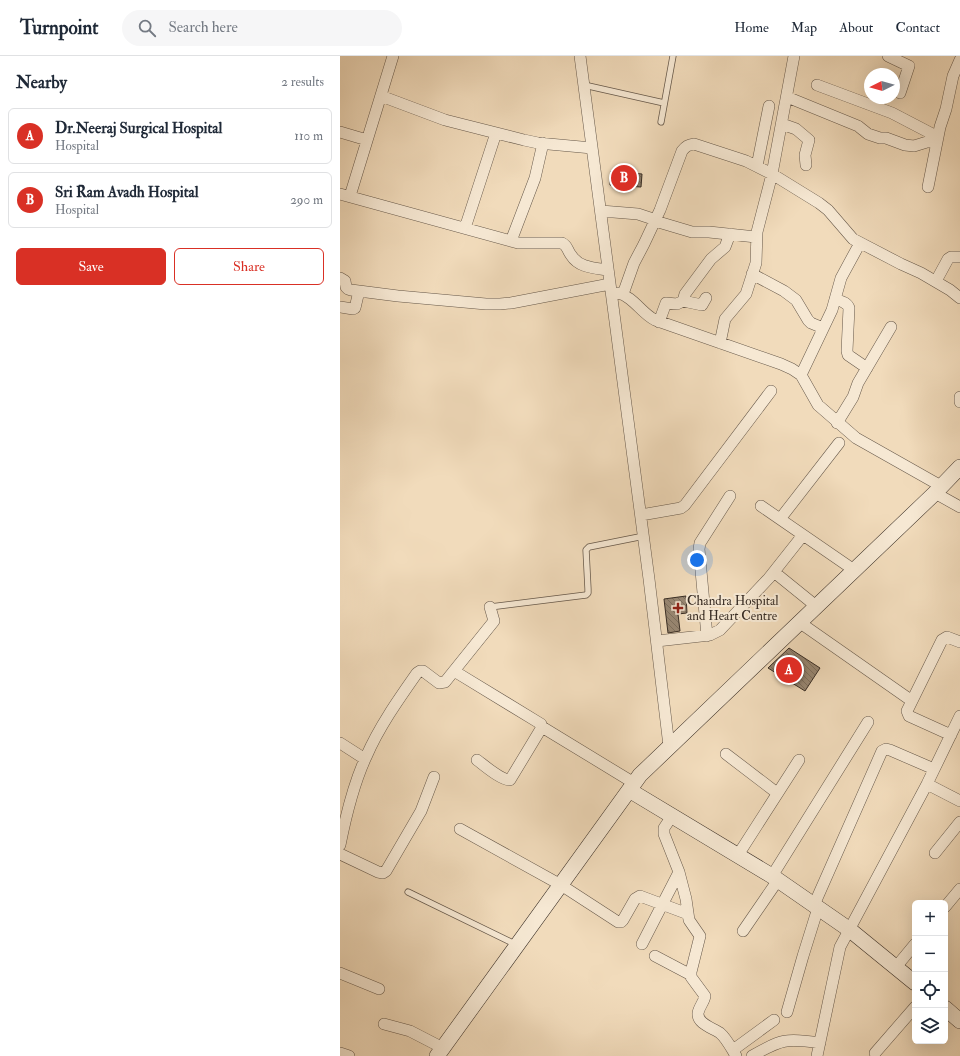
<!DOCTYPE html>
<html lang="en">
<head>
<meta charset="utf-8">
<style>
	body { margin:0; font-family:"IM FELL Double Pica",serif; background:#f6f6f7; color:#1f2937 }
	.controls { position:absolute; right:12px; bottom:12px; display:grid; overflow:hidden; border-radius:6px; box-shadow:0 4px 16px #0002 }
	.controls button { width:36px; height:36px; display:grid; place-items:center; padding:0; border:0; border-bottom:1px solid #e0e1e3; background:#fff; color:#1f2937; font:20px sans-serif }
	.compass { position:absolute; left:524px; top:12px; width:36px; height:36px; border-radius:50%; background:#fff; box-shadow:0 4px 16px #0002; rotate:265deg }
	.you { position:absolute; left:357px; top:504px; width:14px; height:14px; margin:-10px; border:3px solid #fff; border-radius:50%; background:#1a73e8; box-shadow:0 0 0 6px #1a73e833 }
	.badge { display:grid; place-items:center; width:26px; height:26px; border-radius:50%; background:#d93025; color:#fff; font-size:13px; font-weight:700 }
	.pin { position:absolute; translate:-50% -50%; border:2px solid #fff; box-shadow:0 1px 4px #0006 }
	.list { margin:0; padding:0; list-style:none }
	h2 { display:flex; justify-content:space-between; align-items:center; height:52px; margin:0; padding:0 16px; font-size:17px }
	h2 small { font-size:13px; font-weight:400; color:#747a83 }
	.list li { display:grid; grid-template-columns:26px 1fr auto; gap:12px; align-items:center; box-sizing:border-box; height:56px; margin:0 8px 8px; padding:0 8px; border:1px solid #e0e1e3; border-radius:6px }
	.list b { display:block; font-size:15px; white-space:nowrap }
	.list p { margin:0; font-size:13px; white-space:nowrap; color:#747a83 }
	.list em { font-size:13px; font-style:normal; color:#747a83 }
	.actions { display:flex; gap:8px; padding:12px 16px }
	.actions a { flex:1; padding:9px 0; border:1px solid #d93025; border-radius:6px; text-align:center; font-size:14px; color:#d93025 }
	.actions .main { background:#d93025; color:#fff }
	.icon { flex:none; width:22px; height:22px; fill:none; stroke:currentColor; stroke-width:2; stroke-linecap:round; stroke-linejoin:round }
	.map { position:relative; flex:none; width:620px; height:1000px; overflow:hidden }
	header { display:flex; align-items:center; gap:24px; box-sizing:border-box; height:56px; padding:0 20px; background:#fff; border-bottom:1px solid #e0e1e3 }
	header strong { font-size:19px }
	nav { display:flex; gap:22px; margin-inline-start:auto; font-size:14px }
	.search { width:280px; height:36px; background:#f6f6f7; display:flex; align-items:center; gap:10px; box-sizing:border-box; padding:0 14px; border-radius:22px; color:#747a83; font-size:15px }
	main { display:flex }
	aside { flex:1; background:#fff }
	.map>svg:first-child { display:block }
	.building { fill:url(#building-back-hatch); stroke:#372c24 }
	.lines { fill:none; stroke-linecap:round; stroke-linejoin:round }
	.lane-casing { stroke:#66584a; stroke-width:7 }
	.street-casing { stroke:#66584a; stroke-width:12 }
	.secondary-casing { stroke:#372c24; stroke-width:16 }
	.lane { stroke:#f6e8d3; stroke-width:5.5 }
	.street { stroke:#f6e8d3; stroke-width:11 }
	.secondary { stroke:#f6e8d3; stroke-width:15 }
	.poi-dot { fill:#8f2418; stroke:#f6e8d3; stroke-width:1.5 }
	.labels { text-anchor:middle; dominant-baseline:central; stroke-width:4; stroke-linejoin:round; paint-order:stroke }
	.poi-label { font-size:13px; fill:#372c24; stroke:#f6e8d3; text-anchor:start }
</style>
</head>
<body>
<header>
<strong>Turnpoint</strong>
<div class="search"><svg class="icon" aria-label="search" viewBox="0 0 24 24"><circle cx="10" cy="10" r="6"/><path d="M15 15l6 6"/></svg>Search here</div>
<nav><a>Home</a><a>Map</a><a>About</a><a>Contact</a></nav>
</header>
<main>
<aside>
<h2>Nearby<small>2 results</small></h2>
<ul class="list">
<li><span class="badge">A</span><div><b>Dr.Neeraj Surgical Hospital</b><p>Hospital</p></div><em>110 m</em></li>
<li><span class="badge">B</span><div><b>Sri Ram Avadh Hospital</b><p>Hospital</p></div><em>290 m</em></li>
</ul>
<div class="actions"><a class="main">Save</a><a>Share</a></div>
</aside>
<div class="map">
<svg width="620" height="1000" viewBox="0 0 620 1000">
	<defs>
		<pattern id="building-back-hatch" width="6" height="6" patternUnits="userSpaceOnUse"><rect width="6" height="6" fill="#988773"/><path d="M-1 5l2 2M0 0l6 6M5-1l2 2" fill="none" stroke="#7d6f5e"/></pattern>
	</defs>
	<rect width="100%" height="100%" fill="#f1dbbb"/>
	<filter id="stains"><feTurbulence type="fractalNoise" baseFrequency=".005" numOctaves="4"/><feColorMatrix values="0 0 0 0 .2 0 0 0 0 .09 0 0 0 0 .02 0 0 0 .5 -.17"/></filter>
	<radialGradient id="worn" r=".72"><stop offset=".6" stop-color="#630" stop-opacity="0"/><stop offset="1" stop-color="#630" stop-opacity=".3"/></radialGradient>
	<path class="building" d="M 271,115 L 302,118 L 301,131 L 270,129 Z
		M 346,540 L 347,557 L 338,558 L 340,575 L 328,577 L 324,543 Z
		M 449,592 L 480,612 L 465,635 L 428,612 Z"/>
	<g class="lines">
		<defs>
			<path id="lane" d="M 244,29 L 324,47
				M 321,66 L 333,0
				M 150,551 L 246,539 L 248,537 L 248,533 L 246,494 L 249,491 L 304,480
				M 68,836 L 177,889"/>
			<path id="street" d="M 240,0 L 309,523 L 329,690
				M 548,0 L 569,10 L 560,37
				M 477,29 L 552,57 L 598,81
				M 41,40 L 105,64 L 184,84 L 198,87 L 252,92
				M 447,41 L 518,70 L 528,78 L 540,82 L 546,82 L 565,89 L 574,90 L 587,86 L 597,86
				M 442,68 L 456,73 L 469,84 L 465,99 L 466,109
				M 0,76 L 27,84
				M 417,110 L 429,50
				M 588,131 L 600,71 L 606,53 L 613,20 L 620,4
				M 0,138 L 178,187 L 222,187 C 228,190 227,194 231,199 C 239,212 255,212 268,214
				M 10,140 L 53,0
				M 261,155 L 298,158 L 316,164
				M 315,165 L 352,176 L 369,176 L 416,181
				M 125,172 L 156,77
				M 171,185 L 195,122 L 203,87
				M 412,218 L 444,235 L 456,244 L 468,264 L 471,267 L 483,272
				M 0,222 L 5,225 L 6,231 L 8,233 L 11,234 L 58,240 L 146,248 L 160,248 L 171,247 L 270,228
				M 596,225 L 608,203 L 611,201 L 620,201
				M 278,237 C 294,241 301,257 315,264 L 441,308 L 452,313 L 461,319 L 478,349 L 516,382 L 601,430
				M 283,238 L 294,207 L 304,188 L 320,154 L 342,95 C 346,90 348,89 354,88 L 406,105 L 432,118 L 479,147 L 488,154 L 513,183 L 561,208 L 581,217 L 610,234 L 620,242
				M 495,243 C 500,245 507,246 509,252 L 507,295 L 508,299 L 527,312
				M 343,245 L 345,238 L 371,203 L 385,191 L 390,178
				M 0,251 L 13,253 L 15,252 L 19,235
				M 319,266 L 326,247 L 337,248 L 343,245 L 362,249 L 366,242
				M 380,287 L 385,263 L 406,238 L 416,207 L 417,176 L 432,118 L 454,0
				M 461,319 L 492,254 L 501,222 L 520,187
				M 620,341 L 620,346
				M 497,367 L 513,341 L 518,327 L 551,271
				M 595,437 L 620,451
				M 421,450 L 514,514
				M 301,459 L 341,452 L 345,449 L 431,335
				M 440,463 L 499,387
				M 434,516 L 476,550
				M 459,566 L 572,645
				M 367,580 L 359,493 L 360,487 L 390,440
				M 317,585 L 370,579 L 380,574 L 429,522 L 463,479
				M 114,615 L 201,668 L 202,671 L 170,724 C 161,724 145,710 137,704
				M 202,671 L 294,727
				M 611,679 L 569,660 L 567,655 L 602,584 L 607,581 L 620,586
				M 0,687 L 25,703
				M 386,698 L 437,737
				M 587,728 L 620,745
				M 332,760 L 324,772 L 324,778 L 339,816 L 346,843 L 349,864 L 360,880 L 351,916 L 351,921 L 365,940 C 364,946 359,951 358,957 C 357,968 373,972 380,977 C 387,983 391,992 396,1000
				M 120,773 L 221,829 L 278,866 L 281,866 L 283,864 L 295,843 L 300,840 L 348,858
				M 0,789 C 6,759 13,729 26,701 C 39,671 58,644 77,617 L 80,615 L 83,615 L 99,627 L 105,626 L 154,565 L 150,551
				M 595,797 L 620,766
				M 0,798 L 38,816 L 43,817 L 46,815 L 81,755 L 94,721
				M 398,799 L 459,704
				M 432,820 L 528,666
				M 474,849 L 542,695 L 546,693 L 550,694 L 594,713
				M 605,851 L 620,833
				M 403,875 L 438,824
				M 302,888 L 339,816
				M 315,900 L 351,919
				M 556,911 L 575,888
				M 0,917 L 39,933
				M 447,956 L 463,900 L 478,852
				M 44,968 L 70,975 L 103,992
				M 393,994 L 434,964
				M 0,997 L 9,1000
				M 535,997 L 575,951
				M 412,1000 C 441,983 447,982 480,987
				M 477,1000 L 500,891 L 587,728 L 620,660"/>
			<path id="secondary" d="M 289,734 L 432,820 L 510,874 L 575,927
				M 605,952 L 620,965
				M 97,1000 L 300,719 L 595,437 L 620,411"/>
		</defs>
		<use href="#lane" class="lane-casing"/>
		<use href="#street" class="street-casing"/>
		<use href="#secondary" class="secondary-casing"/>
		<use href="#lane" class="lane"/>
		<use href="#street" class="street"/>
		<use href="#secondary" class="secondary"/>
	</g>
	<path class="poi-dot" d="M336 546h4v4h4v4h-4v4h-4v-4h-4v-4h4z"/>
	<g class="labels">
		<g class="poi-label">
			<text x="347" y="545">Chandra Hospital<tspan x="347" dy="15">and Heart Centre</tspan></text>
		</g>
	</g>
	<rect width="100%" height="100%" filter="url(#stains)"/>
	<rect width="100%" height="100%" fill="url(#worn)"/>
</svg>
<div class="controls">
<button>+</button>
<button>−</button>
<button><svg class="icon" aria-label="locate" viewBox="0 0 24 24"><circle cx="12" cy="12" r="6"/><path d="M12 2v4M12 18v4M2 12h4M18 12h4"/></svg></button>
<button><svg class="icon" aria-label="layers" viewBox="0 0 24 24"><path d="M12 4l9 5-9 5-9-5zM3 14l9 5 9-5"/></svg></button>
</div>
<svg class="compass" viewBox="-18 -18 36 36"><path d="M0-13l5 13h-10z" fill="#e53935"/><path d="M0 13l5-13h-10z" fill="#747a83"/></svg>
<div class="you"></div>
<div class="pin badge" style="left:449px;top:614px">A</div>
<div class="pin badge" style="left:284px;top:122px">B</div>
</div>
</main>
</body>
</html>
